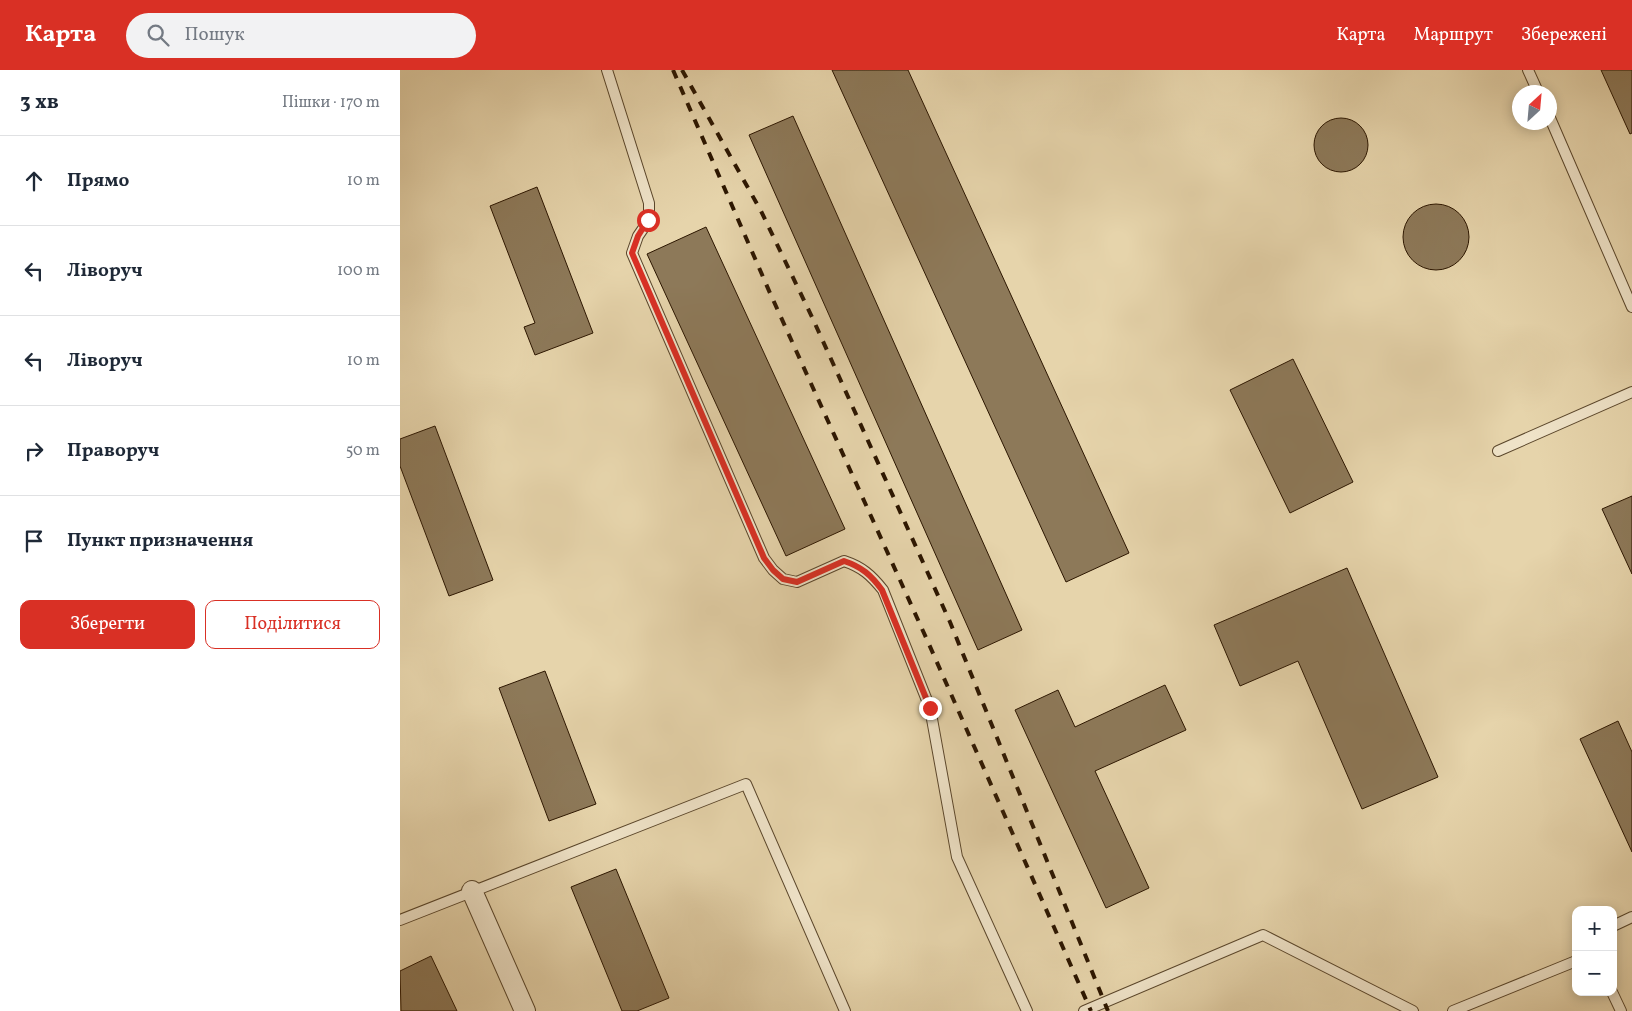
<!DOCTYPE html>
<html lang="uk">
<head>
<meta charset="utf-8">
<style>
	body { margin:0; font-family:Vollkorn,serif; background:#f2f2f3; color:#1f2937 }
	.controls { position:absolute; right:15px; bottom:15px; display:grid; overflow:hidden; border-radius:10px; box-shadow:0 2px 12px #0003 }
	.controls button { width:45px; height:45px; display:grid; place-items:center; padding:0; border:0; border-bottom:1px solid #e0e1e3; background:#fff; color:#1f2937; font:25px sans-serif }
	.compass { position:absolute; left:1112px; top:15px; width:45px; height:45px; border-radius:50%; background:#fff; box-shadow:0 2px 12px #0003; rotate:26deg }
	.stop { position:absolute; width:15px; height:15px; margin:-11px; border:4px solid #d93025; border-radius:50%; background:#fff }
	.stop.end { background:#d93025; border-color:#fff; box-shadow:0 1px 5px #0008 }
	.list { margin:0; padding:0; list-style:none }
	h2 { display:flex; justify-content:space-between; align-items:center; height:65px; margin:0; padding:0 20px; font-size:21px }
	h2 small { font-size:16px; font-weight:400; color:#747a83 }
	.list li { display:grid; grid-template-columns:32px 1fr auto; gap:15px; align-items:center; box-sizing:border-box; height:90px; padding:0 20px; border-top:1px solid #e0e1e3 }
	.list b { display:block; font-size:19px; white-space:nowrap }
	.list em { font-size:16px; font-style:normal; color:#747a83 }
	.actions { display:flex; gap:10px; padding:15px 20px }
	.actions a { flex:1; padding:11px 0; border:1px solid #d93025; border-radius:10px; text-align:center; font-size:18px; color:#d93025 }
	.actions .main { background:#d93025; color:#fff }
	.icon { flex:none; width:28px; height:28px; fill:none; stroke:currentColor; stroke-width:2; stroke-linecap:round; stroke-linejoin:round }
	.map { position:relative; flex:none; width:1232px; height:941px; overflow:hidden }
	header { display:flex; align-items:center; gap:30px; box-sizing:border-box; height:70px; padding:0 25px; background:#d93025; color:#fff }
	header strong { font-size:24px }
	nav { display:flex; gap:28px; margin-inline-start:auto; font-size:18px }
	.search { width:350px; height:45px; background:#f2f2f3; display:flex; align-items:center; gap:12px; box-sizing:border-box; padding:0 18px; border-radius:28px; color:#747a83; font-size:19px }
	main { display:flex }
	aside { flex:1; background:#fff }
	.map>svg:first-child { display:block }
	.building { fill:#8d7959; stroke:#2c1600 }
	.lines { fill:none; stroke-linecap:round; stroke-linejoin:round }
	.service-casing { stroke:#5a462b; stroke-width:12 }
	.minor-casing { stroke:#5a462b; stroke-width:22 }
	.service { stroke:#efe3c8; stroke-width:10 }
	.minor { stroke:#efe3c8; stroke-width:20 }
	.rail { stroke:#2c1600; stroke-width:4; stroke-dasharray:9 9; stroke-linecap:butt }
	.route { stroke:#d93025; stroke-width:6 }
</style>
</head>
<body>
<header>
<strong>Карта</strong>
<div class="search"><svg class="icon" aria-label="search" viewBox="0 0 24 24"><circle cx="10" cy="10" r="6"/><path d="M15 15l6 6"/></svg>Пошук</div>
<nav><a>Карта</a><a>Маршрут</a><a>Збережені</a></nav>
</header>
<main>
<aside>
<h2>3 хв<small>Пішки · 170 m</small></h2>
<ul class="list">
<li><svg class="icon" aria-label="ahead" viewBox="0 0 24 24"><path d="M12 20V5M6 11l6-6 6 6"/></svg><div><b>Прямо</b></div><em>10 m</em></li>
<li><svg class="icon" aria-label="left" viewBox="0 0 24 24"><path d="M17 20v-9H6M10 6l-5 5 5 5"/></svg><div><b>Ліворуч</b></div><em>100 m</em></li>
<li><svg class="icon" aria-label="left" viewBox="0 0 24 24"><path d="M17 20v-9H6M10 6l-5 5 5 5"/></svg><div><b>Ліворуч</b></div><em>10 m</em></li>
<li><svg class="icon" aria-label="right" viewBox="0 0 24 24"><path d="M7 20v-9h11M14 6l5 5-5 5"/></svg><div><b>Праворуч</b></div><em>50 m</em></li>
<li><svg class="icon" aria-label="arrive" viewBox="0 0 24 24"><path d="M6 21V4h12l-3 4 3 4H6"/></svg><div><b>Пункт призначення</b></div></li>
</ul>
<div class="actions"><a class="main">Зберегти</a><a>Поділитися</a></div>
</aside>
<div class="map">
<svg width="1232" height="941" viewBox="0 0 1232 941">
	<rect width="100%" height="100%" fill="#e6d4ab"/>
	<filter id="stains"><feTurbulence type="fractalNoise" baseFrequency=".004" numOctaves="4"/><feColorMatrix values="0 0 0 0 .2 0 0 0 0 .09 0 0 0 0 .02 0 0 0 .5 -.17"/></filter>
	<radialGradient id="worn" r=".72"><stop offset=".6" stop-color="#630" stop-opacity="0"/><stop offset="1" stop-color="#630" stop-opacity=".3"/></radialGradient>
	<path class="building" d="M 432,0 L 508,0 L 729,483 L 666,512 Z
		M 1201,0 L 1232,0 L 1232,63 L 1230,64 Z
		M 393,46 L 622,560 L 578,580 L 349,65 Z
		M914 75a27 27 0 1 1 54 0a27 27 0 1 1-54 0Z
		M 137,117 L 193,263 L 135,285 L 124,257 L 135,253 L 90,136 Z
		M1003 167a33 33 0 1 1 66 0a33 33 0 1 1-66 0Z
		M 306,157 L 445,459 L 386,486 L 247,184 Z
		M 893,289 L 953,412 L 890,443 L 830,320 Z
		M 35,356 L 93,510 L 49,526 L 0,396 L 0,369 Z
		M 1232,426 L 1232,504 L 1202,439 Z
		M 947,498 L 1038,707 L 962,739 L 898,591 L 840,616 L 814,555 Z
		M 145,601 L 196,734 L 149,751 L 99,618 Z
		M 765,615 L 786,660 L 695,701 L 749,818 L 706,838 L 615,640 L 658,620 L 675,657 Z
		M 1218,651 L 1232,682 L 1232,782 L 1180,669 Z
		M 216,799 L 269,928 L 237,941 L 222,941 L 171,817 Z
		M 31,886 L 57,941 L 1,941 L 0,901 Z"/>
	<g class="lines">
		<defs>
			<path id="service" d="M 207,0 L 249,133 L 249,150 L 238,166 L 232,183 L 364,488 L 373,500 L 383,509 L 397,512 L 444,491 C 462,497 471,505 483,520 L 530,638 L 557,787 L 627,941
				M 1128,0 L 1138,22
				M 1150,48 L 1232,237
				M 1098,381 L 1232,322
				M 0,850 L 346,714 L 445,941
				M 1213,856 L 1232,847
				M 1212,922 L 1221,941
				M 684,941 L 863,865 L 1013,941
				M 1053,941 L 1176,891"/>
			<path id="minor" d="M 72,821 L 125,941"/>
		</defs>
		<use href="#service" class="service-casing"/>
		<use href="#minor" class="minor-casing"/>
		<use href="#service" class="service"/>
		<use href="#minor" class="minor"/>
		<path class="rail" d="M 273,0 L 370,223 L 528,572 L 691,941
			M 282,0 L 361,141 L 412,247 L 550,552 L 708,941"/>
	</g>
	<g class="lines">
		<path class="route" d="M 248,150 L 238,166 L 232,183 L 364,488 L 373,500 L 383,509 L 397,512 L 444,491 C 462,497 471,505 482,520 L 530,638"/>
	</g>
	<rect width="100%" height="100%" filter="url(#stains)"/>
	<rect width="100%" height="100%" fill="url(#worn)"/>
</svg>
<div class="controls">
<button>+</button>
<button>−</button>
</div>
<svg class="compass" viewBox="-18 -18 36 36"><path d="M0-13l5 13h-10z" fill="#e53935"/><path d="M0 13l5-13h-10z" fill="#747a83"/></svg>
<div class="stop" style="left:248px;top:150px"></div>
<div class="stop end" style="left:530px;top:638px"></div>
</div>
</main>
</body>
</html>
